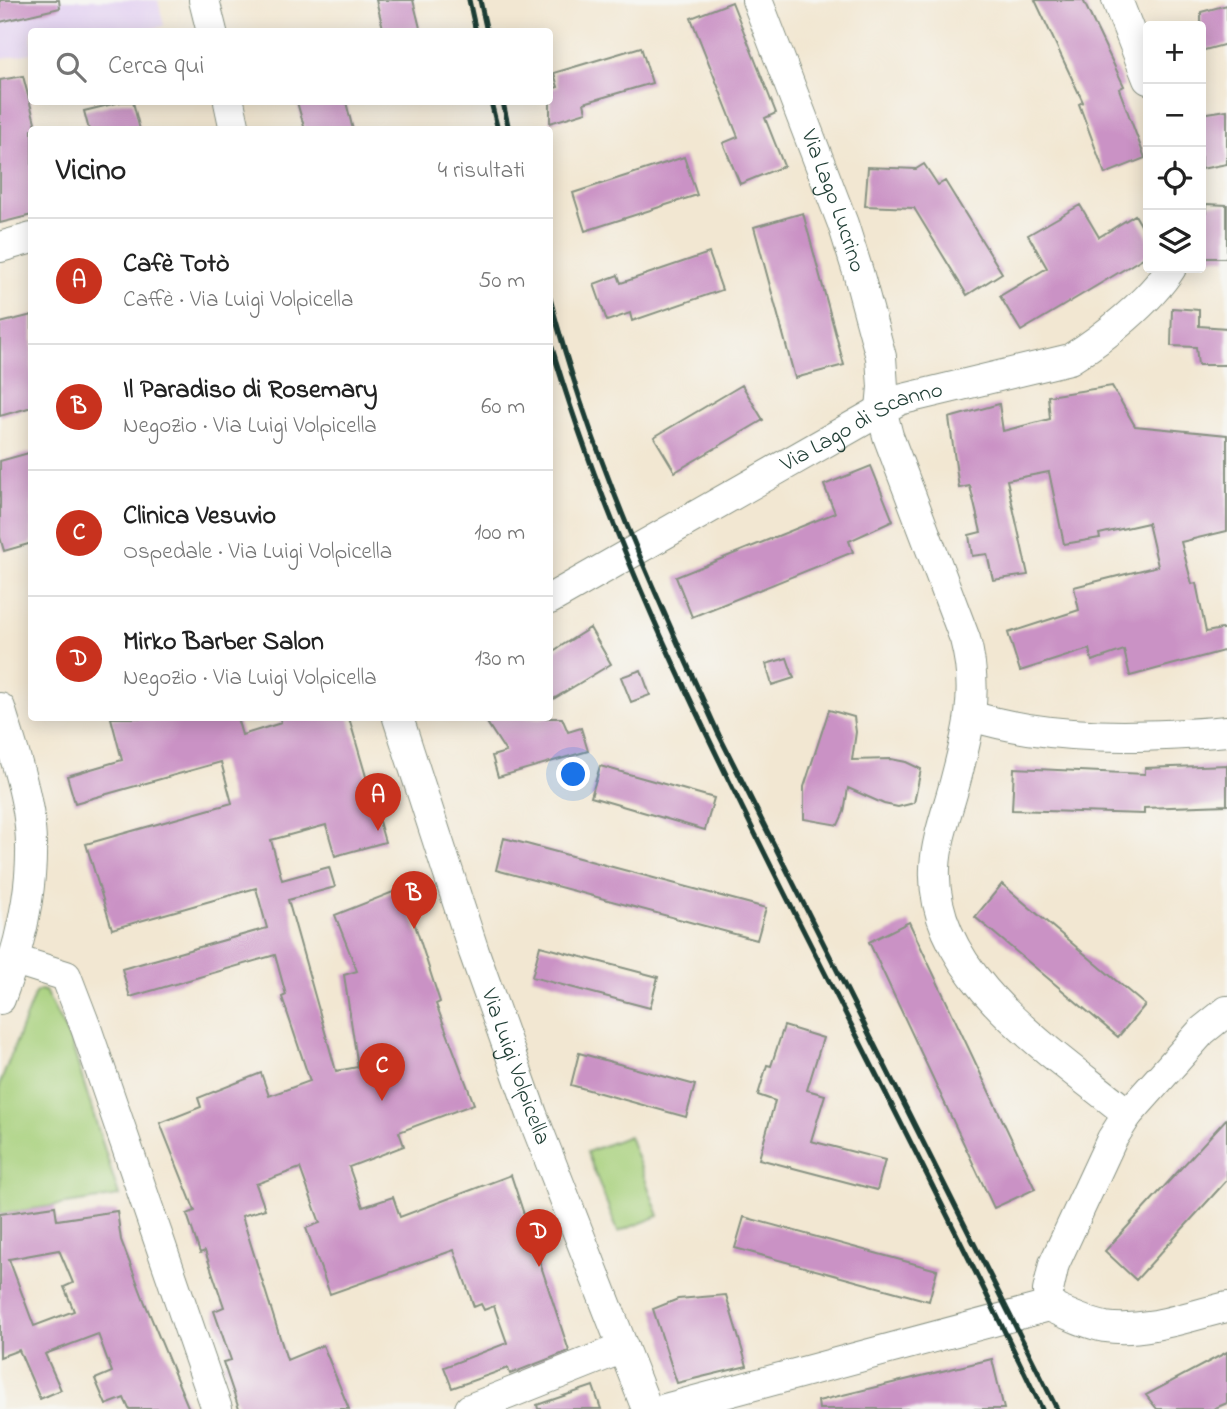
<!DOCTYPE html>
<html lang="it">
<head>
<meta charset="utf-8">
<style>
	body { margin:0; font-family:"Indie Flower",sans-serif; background:#f6f6f6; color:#222 }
	.controls { position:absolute; right:21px; top:21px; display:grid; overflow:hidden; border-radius:7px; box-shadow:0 4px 18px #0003 }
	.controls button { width:63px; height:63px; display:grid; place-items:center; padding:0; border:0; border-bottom:2px solid #e0e0e0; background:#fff; color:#222; font:35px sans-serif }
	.you { position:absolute; left:574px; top:775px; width:24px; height:24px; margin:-18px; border:5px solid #fff; border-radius:50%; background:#1a73e8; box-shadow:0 0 0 10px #1a73e833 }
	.badge { display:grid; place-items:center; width:46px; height:46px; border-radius:50%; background:#c8321e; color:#fff; font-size:23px; font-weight:700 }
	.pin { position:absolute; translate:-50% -58px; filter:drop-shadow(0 2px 4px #0008) }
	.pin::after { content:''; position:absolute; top:37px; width:24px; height:21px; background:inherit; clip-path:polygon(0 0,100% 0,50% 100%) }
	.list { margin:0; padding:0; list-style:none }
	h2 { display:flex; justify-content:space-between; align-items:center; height:91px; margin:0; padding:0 28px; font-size:30px }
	h2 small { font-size:23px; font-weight:400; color:#767676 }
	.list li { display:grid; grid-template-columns:46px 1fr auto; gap:21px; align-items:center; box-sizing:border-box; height:126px; padding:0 28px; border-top:2px solid #e0e0e0 }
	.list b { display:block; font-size:26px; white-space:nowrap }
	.list p { margin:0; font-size:23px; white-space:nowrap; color:#767676 }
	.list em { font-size:23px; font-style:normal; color:#767676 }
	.icon { flex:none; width:38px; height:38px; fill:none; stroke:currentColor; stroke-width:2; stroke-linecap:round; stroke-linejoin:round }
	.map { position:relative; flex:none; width:1227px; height:1409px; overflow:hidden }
	.search { position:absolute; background:#fff; box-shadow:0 4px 18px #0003; left:28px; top:28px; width:525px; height:77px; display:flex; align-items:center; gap:18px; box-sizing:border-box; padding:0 24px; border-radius:7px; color:#767676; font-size:26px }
	.panel { position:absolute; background:#fff; box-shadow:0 4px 18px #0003; left:28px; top:126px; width:525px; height:595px; border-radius:7px }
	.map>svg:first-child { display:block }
	.built { fill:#e4d3f2 }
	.green { fill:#a7d07b; stroke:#638658; stroke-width:2 }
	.building { fill:#ca92c5; fill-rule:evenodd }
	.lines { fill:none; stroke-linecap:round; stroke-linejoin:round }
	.minor-casing { stroke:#889283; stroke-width:32 }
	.minor { stroke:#fff; stroke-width:30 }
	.rail { stroke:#1f3d34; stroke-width:5 }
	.labels { text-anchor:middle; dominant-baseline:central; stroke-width:6; stroke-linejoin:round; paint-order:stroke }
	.street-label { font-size:23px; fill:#1f3d34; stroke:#f6f6f2 }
</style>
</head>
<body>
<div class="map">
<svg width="1227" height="1409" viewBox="0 0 1227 1409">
	<rect width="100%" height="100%" fill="#f6f6f2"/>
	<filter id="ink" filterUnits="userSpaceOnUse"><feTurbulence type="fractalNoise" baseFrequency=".0143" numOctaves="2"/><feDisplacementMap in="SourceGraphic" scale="14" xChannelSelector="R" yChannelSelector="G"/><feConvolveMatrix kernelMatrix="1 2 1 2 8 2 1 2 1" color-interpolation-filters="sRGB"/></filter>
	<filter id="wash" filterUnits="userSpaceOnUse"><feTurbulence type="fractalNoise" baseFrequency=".00686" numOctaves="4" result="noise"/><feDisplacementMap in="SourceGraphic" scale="28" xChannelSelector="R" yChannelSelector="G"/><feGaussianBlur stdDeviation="1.57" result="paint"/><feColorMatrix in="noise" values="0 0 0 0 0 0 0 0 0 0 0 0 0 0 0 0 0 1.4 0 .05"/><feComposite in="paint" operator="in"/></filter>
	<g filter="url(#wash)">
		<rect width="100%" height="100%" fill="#f2e7d2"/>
		<path class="built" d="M 0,0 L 158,0 L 164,26 L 136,32 L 32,32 L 31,53 L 0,59 Z"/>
		<path class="green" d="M 40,990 L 45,991 L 71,1042 L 119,1196 L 0,1214 L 0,1084 L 35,993 Z
			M 629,1136 L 659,1216 L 618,1232 L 587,1152 Z"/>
		<g id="blocks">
			<path class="building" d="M 0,0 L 59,0 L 60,8 L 0,22 Z
				M 376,0 L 413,0 L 421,32 L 384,32 Z
				M 1035,0 L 1083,0 L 1124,86 L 1119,89 L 1145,158 L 1105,174 L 1079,104 L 1083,102 Z
				M 732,2 L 776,113 L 765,118 L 784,166 L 740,184 L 723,143 L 738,137 L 691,18 Z
				M 1227,5 L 1227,44 L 1201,51 L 1201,12 Z
				M 641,47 L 652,83 L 584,103 L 586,112 L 550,123 L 550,89 L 558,87 L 554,73 Z
				M 23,76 L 37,130 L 32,130 L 32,215 L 0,223 L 0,80 Z
				M 121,102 L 133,102 L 140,130 L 89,130 L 84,111 Z
				M 297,102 L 346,102 L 353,130 L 305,130 Z
				M 1227,110 L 1227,164 L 1201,169 L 1201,114 Z
				M 684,157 L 697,195 L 585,231 L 573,193 Z
				M 924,164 L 938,185 L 945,181 L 1002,273 L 967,295 L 914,208 L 865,206 L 868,167 L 916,169 Z
				M 1206,204 L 1227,205 L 1227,258 L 1204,258 Z
				M 1080,205 L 1099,237 L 1135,215 L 1148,237 L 1148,255 L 1021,331 L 1000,296 L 1047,268 L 1028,235 Z
				M 803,213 L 844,365 L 795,378 L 754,227 Z
				M 709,253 L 722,290 L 632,321 L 630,313 L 607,321 L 594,284 L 618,275 L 621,283 Z
				M 1172,308 L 1199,310 L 1199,326 L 1227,328 L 1227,365 L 1198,365 L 1196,347 L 1171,346 Z
				M 32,315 L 32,407 L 0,416 L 0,323 Z
				M 742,385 L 763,420 L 675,472 L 654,437 Z
				M 1112,386 L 1135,426 L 1227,435 L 1227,531 L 1181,542 L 1192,584 L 1196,583 L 1206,632 L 1227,628 L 1227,650 L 1130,676 L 1124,650 L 1092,661 L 1089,649 L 1020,671 L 1008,633 L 1079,610 L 1074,587 L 1158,566 L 1148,523 L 1099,534 L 1100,538 L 1064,544 L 1049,472 L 1007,480 L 1028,575 L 993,580 L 987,554 L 972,556 L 969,535 L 981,532 L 970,486 L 959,488 L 949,418 L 999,404 L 1003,431 L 1050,419 L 1048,396 Z
				M 32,452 L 32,543 L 4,551 L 0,537 L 0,461 Z
				M 871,466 L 893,521 L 849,541 L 853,552 L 692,617 L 676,577 L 835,513 L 824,485 Z
				M 590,628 L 611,664 L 550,701 L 550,653 Z
				M 787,658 L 794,678 L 772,685 L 766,664 Z
				M 641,670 L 650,695 L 631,702 L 621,677 Z
				M 829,710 L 854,717 L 856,732 L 852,760 L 891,759 L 906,762 L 921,769 L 914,803 L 898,807 L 884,804 L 848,788 L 844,812 L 838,825 L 804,819 L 804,787 Z
				M 111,718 L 237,718 L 242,735 L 281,723 L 280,718 L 349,718 L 385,842 L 335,856 L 326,825 L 271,840 L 282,880 L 329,867 L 335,887 L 288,900 L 336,1071 L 358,1067 L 344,975 L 357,971 L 335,915 L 403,888 L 440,1002 L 436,1004 L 474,1104 L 399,1132 L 404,1146 L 349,1167 L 363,1207 L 393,1197 L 400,1217 L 511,1175 L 569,1351 L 510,1374 L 508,1368 L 452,1388 L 444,1367 L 507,1343 L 494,1306 L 484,1310 L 481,1304 L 474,1307 L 454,1250 L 330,1294 L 306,1228 L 320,1223 L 300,1168 L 256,1184 L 265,1209 L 242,1216 L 287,1360 L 323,1345 L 349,1409 L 239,1409 L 223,1362 L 231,1360 L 214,1311 L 224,1307 L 205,1251 L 200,1253 L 187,1214 L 195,1211 L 160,1123 L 201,1107 L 198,1098 L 261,1073 L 269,1096 L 310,1081 L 282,997 L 286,995 L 275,955 L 130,997 L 122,969 L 267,928 L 256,888 L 112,929 L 86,844 L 232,803 L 221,762 L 75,803 L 67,776 L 122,760 Z
				M 484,718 L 562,718 L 568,732 L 581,728 L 588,751 L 498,777 L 492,756 L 506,752 Z
				M 1227,765 L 1227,805 L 1144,808 L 1144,814 L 1012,810 L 1014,768 L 1145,774 L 1145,768 Z
				M 600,766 L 714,798 L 705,830 L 591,797 Z
				M 504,838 L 766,908 L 757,940 L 496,870 Z
				M 1002,884 L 1145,1005 L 1118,1037 L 975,917 Z
				M 909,922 L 1035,1189 L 994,1208 L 869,942 Z
				M 540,946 L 658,977 L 650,1008 L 532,977 Z
				M 784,1026 L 823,1038 L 807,1090 L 825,1095 L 811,1141 L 885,1160 L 877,1190 L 759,1159 L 775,1101 L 758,1095 L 767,1065 L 771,1066 Z
				M 579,1053 L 695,1085 L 686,1117 L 571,1085 Z
				M 1227,1118 L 1227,1180 L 1136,1280 L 1105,1251 Z
				M 55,1206 L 57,1220 L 117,1211 L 121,1240 L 145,1303 L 189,1409 L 129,1409 L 124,1398 L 106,1405 L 95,1379 L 112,1372 L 98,1334 L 45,1354 L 61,1390 L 40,1399 L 19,1350 L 0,1357 L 0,1214 ZM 59,1250 L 73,1283 L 64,1287 L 74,1311 L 34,1326 L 9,1259 Z
				M 744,1217 L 937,1270 L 929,1301 L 735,1248 Z
				M 726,1295 L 747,1366 L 677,1383 L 653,1309 L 678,1299 Z
				M 1227,1352 L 1227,1403 L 1213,1409 L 1157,1409 L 1146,1395 Z
				M 992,1359 L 1004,1409 L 819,1409 L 818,1401 Z
				M 593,1386 L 601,1409 L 538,1409 L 537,1405 Z"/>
		</g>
	</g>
	<g filter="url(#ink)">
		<use href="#blocks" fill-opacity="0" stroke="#889283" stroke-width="2"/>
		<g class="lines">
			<defs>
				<g id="minor">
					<path d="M 204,0 L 212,32"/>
					<path id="s1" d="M 757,0 L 843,224 L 858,272 L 881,357 L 883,387 L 881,409 L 888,436 L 965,639 C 980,694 967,737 953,790 C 946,815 936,842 935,868 C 930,976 1054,1053 1128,1114"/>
					<path d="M 1117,0 L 1148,79"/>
					<path d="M 229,102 L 235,130"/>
					<path d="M 0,247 L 32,238"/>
					<path id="s2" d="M 550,599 L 899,400 L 1070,359 C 1104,338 1150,301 1171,268"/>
					<path d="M 0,708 C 9,738 20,769 26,800 C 40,865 23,939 0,999"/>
					<path d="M 971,716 C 1053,741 1143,738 1227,731"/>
					<path id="s3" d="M 398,718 L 474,952 L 533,1117 L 647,1409"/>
					<path d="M 15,960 L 66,976 L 86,1028 L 217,1409"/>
					<path d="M 1049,1306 L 1048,1291 L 1054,1264 L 1112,1139 L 1128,1114 L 1202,1031 L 1227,1011"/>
					<path d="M 470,1409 L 623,1348"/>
					<path d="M 665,1409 L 1049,1306 C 1067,1314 1085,1323 1105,1327 C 1145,1333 1188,1316 1227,1307"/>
				</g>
			</defs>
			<use href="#minor" class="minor-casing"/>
			<use href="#minor" class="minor"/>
			<path class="rail" d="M 469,0 L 476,32
				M 480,0 L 487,32
				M 491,102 L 498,130
				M 503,102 L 509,130
				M 550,298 C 589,450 654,592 719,735 L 1057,1409
				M 550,341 C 606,532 694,712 783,890 C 870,1063 959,1234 1042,1409"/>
		</g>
	</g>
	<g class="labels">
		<g class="street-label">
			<text stroke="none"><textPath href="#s1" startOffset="215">Via Lago Lucrino</textPath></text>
			<text stroke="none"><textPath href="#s2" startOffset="357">Via Lago di Scanno</textPath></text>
			<text stroke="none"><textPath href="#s3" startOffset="368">Via Luigi Volpicella</textPath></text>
		</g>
	</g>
</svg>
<div class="controls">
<button>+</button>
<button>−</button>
<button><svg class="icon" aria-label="locate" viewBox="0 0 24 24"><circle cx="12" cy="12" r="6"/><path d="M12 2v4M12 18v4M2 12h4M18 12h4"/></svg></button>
<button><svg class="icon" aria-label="layers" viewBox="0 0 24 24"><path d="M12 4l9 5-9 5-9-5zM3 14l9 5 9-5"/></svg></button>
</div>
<div class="you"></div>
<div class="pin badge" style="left:378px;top:831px">A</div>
<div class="pin badge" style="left:414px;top:929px">B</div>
<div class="pin badge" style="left:382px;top:1101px">C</div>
<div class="pin badge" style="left:539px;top:1267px">D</div>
<div class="search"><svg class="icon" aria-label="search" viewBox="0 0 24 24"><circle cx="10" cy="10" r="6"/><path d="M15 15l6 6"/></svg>Cerca qui</div>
<section class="panel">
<h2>Vicino<small>4 risultati</small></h2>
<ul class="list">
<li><span class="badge">A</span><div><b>Cafè Totò</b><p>Caffè · Via Luigi Volpicella</p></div><em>50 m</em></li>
<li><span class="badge">B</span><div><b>Il Paradiso di Rosemary</b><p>Negozio · Via Luigi Volpicella</p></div><em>60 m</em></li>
<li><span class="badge">C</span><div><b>Clinica Vesuvio</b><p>Ospedale · Via Luigi Volpicella</p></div><em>100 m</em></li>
<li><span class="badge">D</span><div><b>Mirko Barber Salon</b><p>Negozio · Via Luigi Volpicella</p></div><em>130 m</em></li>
</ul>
</section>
</div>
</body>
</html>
